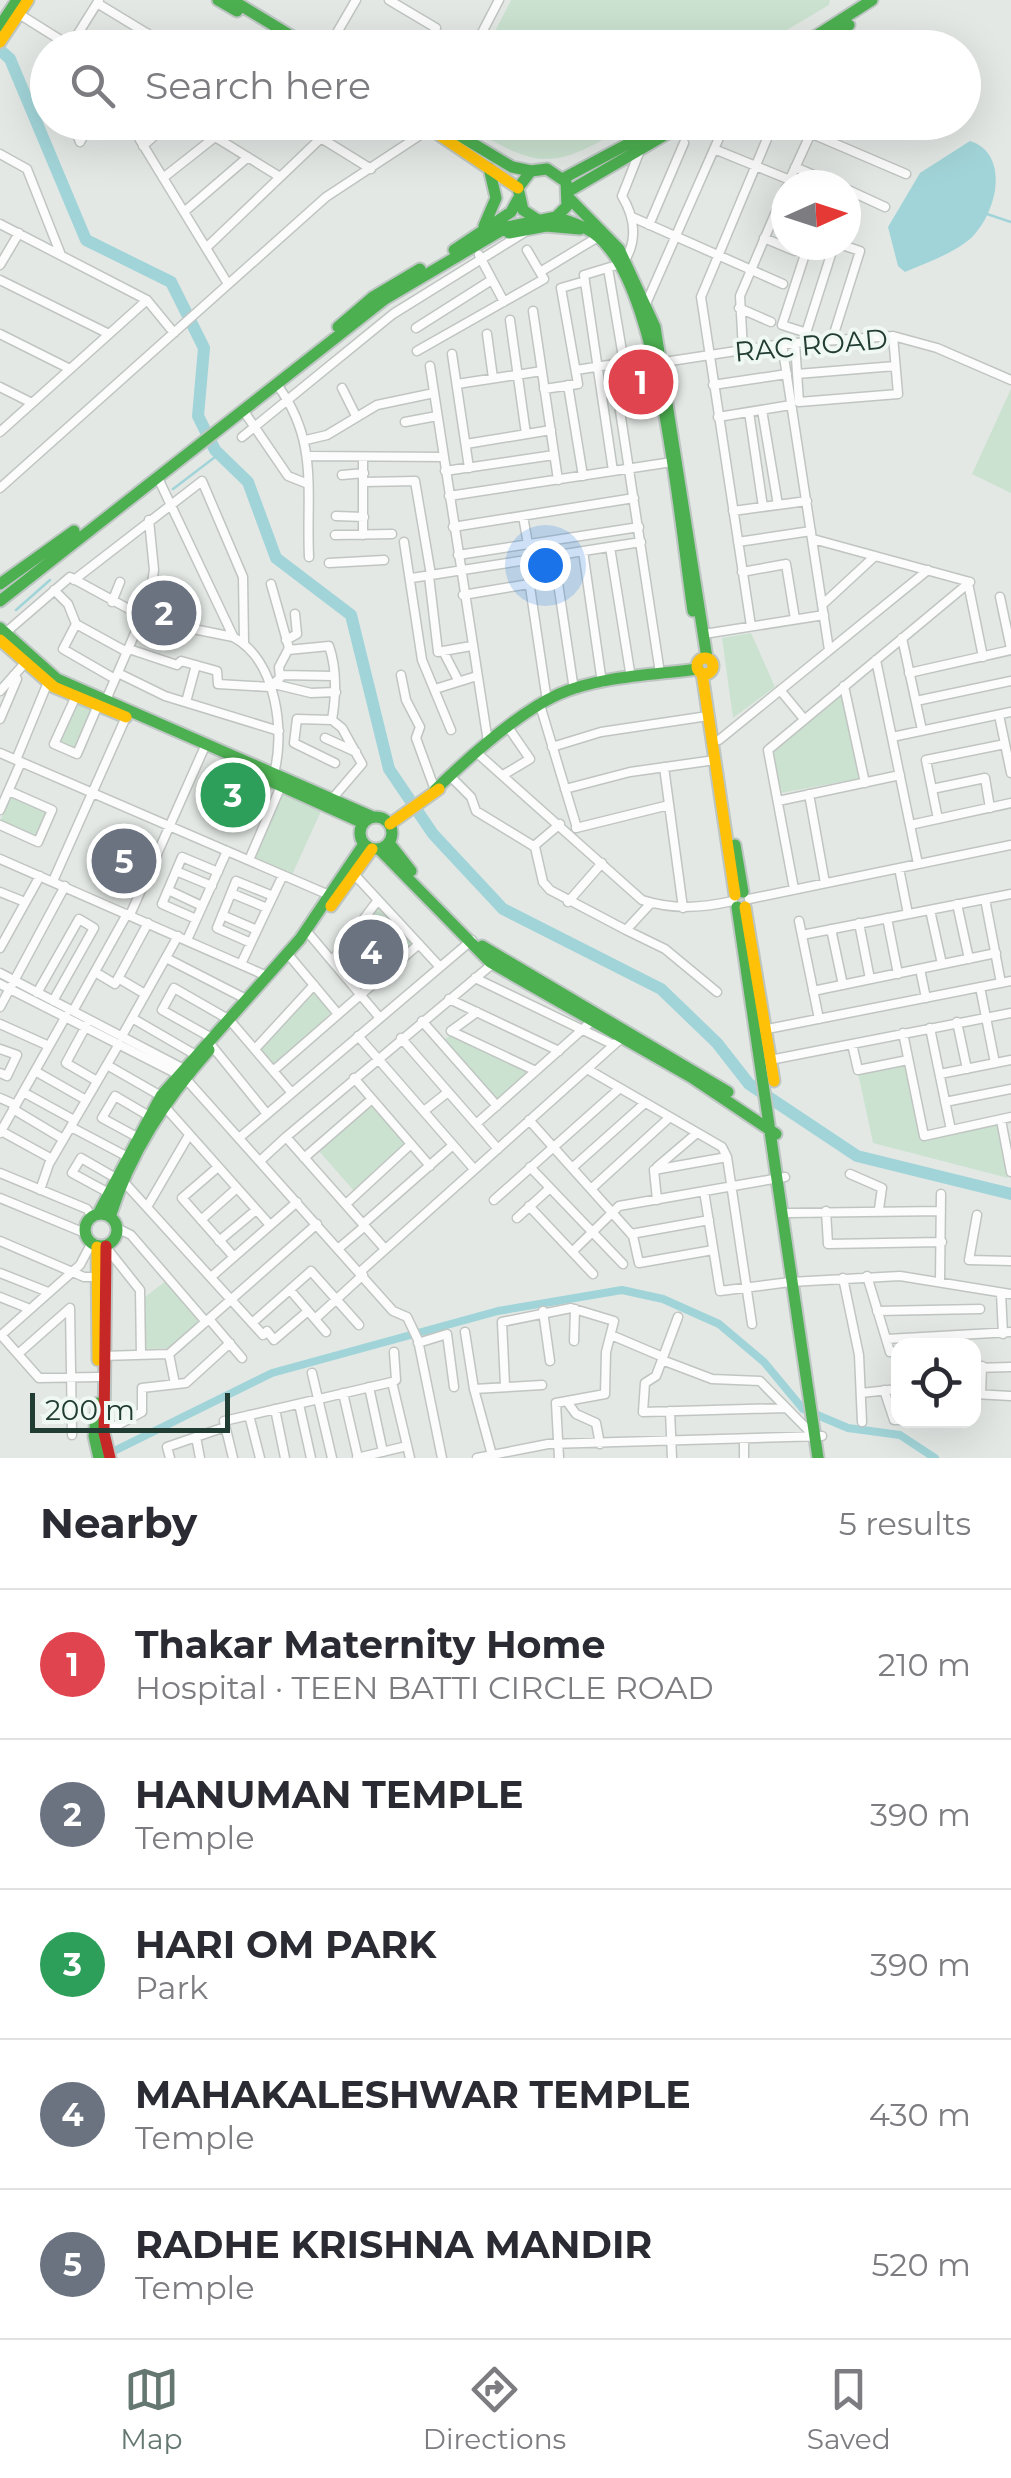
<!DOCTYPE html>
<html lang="en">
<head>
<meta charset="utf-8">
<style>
	body { margin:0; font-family:Montserrat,sans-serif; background:#f2f2f3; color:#2b2b33 }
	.controls { position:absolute; right:30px; bottom:30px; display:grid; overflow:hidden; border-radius:20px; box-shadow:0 10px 40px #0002 }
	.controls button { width:90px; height:90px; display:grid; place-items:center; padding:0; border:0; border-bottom:2px solid #e1e1e2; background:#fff; color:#2b2b33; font:50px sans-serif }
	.compass { position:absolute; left:771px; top:170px; width:90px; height:90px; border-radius:50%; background:#fff; box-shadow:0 10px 40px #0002; rotate:87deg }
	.scale { position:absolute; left:30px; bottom:25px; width:200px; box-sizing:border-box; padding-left:10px; border:5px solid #203c33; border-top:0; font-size:28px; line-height:35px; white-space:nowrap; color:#203c33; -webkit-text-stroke:8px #f0f8f4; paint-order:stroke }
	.you { position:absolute; left:545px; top:565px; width:35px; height:35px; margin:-25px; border:8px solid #fff; border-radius:50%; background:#1a73e8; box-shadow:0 0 0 15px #1a73e833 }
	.badge { display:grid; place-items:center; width:65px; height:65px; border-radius:50%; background:#647871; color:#fff; font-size:32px; font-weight:700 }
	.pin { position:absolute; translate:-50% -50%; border:5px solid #fff; box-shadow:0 2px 10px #0006 }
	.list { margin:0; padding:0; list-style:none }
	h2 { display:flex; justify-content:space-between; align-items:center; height:130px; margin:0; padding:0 40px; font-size:42px }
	h2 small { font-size:32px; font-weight:400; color:#7c7c81 }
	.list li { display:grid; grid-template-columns:65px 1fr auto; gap:30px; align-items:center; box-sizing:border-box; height:150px; padding:0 40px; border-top:2px solid #e1e1e2 }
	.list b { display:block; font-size:38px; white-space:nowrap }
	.list p { margin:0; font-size:32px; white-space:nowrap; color:#7c7c81 }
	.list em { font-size:32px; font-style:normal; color:#7c7c81 }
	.icon { flex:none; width:55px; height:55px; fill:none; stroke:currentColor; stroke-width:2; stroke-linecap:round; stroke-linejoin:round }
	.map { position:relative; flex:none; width:1011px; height:1458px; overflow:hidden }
	.search { position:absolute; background:#fff; box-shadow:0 10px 40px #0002; left:30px; right:30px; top:30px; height:110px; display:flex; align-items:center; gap:25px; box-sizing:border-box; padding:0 35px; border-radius:55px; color:#7c7c81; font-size:38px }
	.sheet { height:880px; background:#fff }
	nav { display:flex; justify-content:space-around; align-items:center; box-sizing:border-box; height:140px; border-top:2px solid #e1e1e2; background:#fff; font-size:28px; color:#7c7c81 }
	nav a { display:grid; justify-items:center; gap:5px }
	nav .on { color:#647871 }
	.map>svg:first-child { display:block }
	.green { fill:#cbe2d0 }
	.water { fill:#a1d4d8 }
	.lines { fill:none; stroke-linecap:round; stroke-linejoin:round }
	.stream { stroke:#a1d4d8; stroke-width:2.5 }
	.canal { stroke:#a1d4d8; stroke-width:8 }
	.river { stroke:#a1d4d8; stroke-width:12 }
	.street-casing { stroke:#c0c5c2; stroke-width:11 }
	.fast-casing { stroke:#bec6c3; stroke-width:15 }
	.slow-casing { stroke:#bec6c3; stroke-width:15 }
	.jam-casing { stroke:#bec6c3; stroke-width:15 }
	.street { stroke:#fbfcfb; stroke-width:8 }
	.fast { stroke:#4caf50; stroke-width:11 }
	.slow { stroke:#ffc107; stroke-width:11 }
	.jam { stroke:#c62828; stroke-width:11 }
	.labels { text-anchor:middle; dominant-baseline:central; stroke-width:8; stroke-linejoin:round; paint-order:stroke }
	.street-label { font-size:28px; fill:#203c33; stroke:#f0f8f4 }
</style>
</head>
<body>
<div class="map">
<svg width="1011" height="1458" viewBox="0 0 1011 1458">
	<rect width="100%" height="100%" fill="#e3e8e5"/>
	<path class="green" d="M 511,0 L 830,0 L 829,5 L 758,47 L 487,47 Z
		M 462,123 L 632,123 C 551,171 542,171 462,123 Z
		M 1011,389 L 1011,493 L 972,474 Z
		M 751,633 L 775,687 L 733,718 L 722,638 Z
		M 843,694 L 861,778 L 781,793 L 772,751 Z
		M 76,703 L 94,710 L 76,752 L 59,744 Z
		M 234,770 L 250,777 L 231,819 L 215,812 Z
		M 281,793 L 321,811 L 292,875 L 253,858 Z
		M 11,795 L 48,812 L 36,838 L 0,821 Z
		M 378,904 L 413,944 L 360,991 L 335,962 Z
		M 314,992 L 332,1012 L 275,1065 L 260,1050 Z
		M 451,1035 L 533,1071 L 498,1101 L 445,1039 Z
		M 906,1063 L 922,1139 L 998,1124 L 1008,1178 L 873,1143 L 858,1073 Z
		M 371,1102 L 407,1143 L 354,1191 L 318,1150 Z
		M 166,1281 L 199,1321 L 168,1348 L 145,1349 L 145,1297 Z"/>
	<path class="water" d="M 970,141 C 1011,154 997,214 970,239 C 952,254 926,263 905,272 L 898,266 L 888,227 L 920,173 Z"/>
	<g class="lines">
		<path class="stream" d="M 987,214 L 1011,222
			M 173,489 L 219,454
			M 16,610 L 50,580"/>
		<path class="canal" d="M 108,1454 L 272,1373 L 498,1311 L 622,1290 L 663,1299 L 719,1324 L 764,1362 L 803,1409 L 848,1428 L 900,1435 L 935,1458"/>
		<path class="river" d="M 0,50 L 10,59 L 86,240 L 171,282 L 204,348 L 198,416 L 215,450 L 248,482 L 276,558 L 351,615 L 389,769 L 433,834 L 503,909 L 661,989 L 717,1043 L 749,1084 L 857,1156 L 1011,1194"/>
		<defs>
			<path id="street" d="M 389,0 L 436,28 L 424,48
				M 97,3 L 171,48
				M 19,14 L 70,46
				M 334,37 L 353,48
				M 69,48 L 99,0
				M 138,48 L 147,33
				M 328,48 L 356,0
				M 474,48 L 499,0
				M 72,122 L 80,142
				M 129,122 L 228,284
				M 191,122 L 280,177
				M 295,122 L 371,169
				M 810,133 L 906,174
				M 80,142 L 92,122
				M 143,146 L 170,122
				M 714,149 L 790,180
				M 0,154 L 27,169 L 61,255
				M 795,167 L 837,185
				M 163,178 L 215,137
				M 789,181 L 816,122
				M 846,189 L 885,207
				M 184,212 L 248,157
				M 632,217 L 783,284
				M 0,224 L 147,300 L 174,333
				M 649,225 L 684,143
				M 764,238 L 795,251
				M 206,248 L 321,138 L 330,122
				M 479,255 L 504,302
				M 625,260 C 638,239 634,216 622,196 L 641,148
				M 0,265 L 19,233
				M 608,268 L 624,363
				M 540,272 L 598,237
				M 0,280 L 109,334
				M 645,306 L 726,122
				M 739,308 L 771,322
				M 533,311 L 558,480
				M 510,320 L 526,434
				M 416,328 L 490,281
				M 806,333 L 834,245
				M 807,333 L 782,325 L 808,245
				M 0,334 L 70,369
				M 487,334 L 493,378
				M 832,340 L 860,251 L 842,245
				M 795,343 L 799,402 L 898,394 L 893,336
				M 782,344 L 829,650
				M 743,350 L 740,296 L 786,188
				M 417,351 L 544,279 L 527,250
				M 452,354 L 469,468
				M 664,362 L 782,344 L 893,336 L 937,348 L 1011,380
				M 430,366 L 488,742
				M 576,370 L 654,358
				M 797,374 L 895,366
				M 615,378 L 660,673
				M 457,384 L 542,371
				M 568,385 L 583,476
				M 713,385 L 787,374
				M 278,386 C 319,442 306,492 309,557
				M 0,387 L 32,403
				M 342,388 L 356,416
				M 544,389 L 578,384 L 561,288 L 585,281
				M 243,410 L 288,476 L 308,484
				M 762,410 L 778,505
				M 749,412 L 763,507
				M 718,417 L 791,405
				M 405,422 L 437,416
				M 0,432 L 147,300
				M 242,437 L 393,314 L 525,232
				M 306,440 L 327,435 L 377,405 L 434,393
				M 466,444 L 551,430
				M 310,456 L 443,457
				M 445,471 L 554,455
				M 613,471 L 584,275 L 617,265
				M 342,475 L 364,473
				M 158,478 L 233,636
				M 364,482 L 415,481 L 431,575
				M 0,488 L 326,197 L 434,126
				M 449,496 L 672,462
				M 733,511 L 807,501
				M 336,516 L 364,517
				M 523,516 L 528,544
				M 453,527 L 634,498
				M 335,535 L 392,534
				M 363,535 L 363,457
				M 813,539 L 970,582
				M 404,542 L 422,660 L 451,730
				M 738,542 L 811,531
				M 610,547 L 631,678
				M 583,551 L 602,683
				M 458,555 L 639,527
				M 554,556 L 574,690
				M 526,560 L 547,701
				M 329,563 L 384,560
				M 742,572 L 786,564 L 795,619
				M 429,576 L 438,652 L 471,646
				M 412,578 L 641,542
				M 74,580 L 202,481 L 243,577 L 244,643
				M 968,583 L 983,657
				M 54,590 L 68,604 L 76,624 L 63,649 L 115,679
				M 463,595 L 529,584
				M 1000,597 L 1011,649
				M 112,602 L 120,582
				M 822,605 L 875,556
				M 146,619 L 154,570 L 149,520
				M 76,624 L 127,652
				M 751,626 L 701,297 L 774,122
				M 4,634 L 70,577 L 149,620 L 233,637 C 277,660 286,734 273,777
				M 704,634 L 824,615
				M 902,638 L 922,730
				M 286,640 L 297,634 L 295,614
				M 129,649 L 177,665 L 181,661 L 217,671 L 218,684 L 269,687 L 280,678 L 279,667 L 289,648 L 271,584
				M 288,650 L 329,646 C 337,669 336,696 332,720 L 342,728 L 362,764 L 332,799
				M 443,651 L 458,680
				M 876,660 L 918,864
				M 118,673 L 165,696 L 279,731
				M 909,673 L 1011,650
				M 280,675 L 333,676
				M 401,675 L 406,700 L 420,727 L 416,738 L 435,790
				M 274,684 L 311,693 L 336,692
				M 844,686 L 865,783
				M 435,689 L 477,676
				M 780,690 L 804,719
				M 0,691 L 25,663
				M 76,696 L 54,744 L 77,754 L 98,705
				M 106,700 L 142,617
				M 916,701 L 1011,681
				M 186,702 L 196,665
				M 540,705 L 577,828
				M 999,715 L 1011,773
				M 0,719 L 17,679 L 14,675
				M 332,720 L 297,719 L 294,743 L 335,763
				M 892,737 L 1011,712
				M 325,738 L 356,752
				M 719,740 L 928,570
				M 552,747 L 601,732 L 708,716
				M 476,752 L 642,900 C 674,910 701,908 733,901
				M 0,753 L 329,895
				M 16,760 L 48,682
				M 231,763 L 209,812 L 232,823 L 253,773
				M 664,767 L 683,908
				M 503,775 L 530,759 L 508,727
				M 453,779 L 471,797 L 476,811 L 535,847 L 543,882 L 550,890 L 626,930 L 651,903
				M 565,789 L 630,772 L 715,760
				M 932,789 L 985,778 L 990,808
				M 809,794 L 825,883
				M 778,801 L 900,775
				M 0,810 L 21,762
				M 938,819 L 926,760 L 1005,744
				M 0,825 L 38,842 L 52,810 L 9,791
				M 910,825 L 1011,803
				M 576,828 L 669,805
				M 534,846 L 560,824
				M 0,859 L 267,976
				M 249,860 L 281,786
				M 899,868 L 908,914
				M 176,871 L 212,886
				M 354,874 L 440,967
				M 53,881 L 126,717
				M 143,886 L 94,865 L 107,834 L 157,855
				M 794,889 L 768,750 L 970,582
				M 168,890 L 202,906
				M 0,892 L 25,902
				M 231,893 L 267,908
				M 749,899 L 1011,845
				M 985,899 L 1001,983
				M 568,902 L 602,863
				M 957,904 L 969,959
				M 930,910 L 942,964
				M 130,915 L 206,744
				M 222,915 L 257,930
				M 887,918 L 898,974
				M 196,919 L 162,904 L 182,857 L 218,872
				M 799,921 L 819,1019
				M 859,923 L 870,979
				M 831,929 L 843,985
				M 626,930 L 665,949 L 717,992
				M 310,935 L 380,1018
				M 802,935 L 1011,894
				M 187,940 L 227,851
				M 251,943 L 217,928 L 236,881 L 273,896
				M 0,948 L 40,876
				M 166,958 L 246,999
				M 292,959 L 338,1014
				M 332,961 L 378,900
				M 241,964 L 283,875
				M 920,969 L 926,998
				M 95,972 L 115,984 L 148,923
				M 0,973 L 182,1068 L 185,1078 L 393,1311 L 407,1317 L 418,1340 L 442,1458
				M 118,978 L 145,994
				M 475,978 L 614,1045
				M 0,984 L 181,1076
				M 980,987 L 995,1063
				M 813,991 L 996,953
				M 37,993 L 79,919 L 94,928 L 53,1001
				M 449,999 L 559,1051
				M 0,1007 L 65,886
				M 73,1011 L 127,914
				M 132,1018 L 194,1054
				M 422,1021 L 497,1106
				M 957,1022 L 967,1069
				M 0,1024 L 49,1046
				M 233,1024 L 292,1093
				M 86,1026 L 66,1063 L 97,1081
				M 930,1028 L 951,1130
				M 762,1030 L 1011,981
				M 451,1031 L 536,1071
				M 451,1031 L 477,1012
				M 903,1033 L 924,1136 L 1011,1117
				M 122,1036 L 178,936
				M 358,1036 L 474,1169
				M 210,1037 L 162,1010 L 174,988 L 228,1019
				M 401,1038 L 498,1149
				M 852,1044 L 858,1070 L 908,1060
				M 212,1046 L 267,1114
				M 0,1049 L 17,1055 L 7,1076 L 0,1073
				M 255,1049 L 314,985
				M 770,1060 L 1011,1013
				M 107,1065 L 161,1096
				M 587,1069 L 722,1147 L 727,1157 L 752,1324
				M 35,1071 L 86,1100
				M 273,1071 L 419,944
				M 940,1074 L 1011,1060
				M 354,1078 L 430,1166
				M 23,1092 L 74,1120
				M 0,1098 L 16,1105
				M 945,1102 L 1011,1089
				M 165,1107 L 270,1225
				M 13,1109 L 63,1139
				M 424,1111 L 448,1092
				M 529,1120 L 633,1236 L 639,1263 L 713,1250
				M 1001,1120 L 1011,1172
				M 476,1124 L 592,1021
				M 71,1127 L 126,1156
				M 1,1131 L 52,1159
				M 0,1133 L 66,1016
				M 137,1137 L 102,1118 L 115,1096 L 149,1116
				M 286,1137 L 496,961
				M 239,1138 L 472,940
				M 304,1158 L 372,1099
				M 260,1161 L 286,1137 L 385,1249
				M 218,1167 L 182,1198 L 234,1257
				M 530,1167 L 623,1264
				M 657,1167 L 697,1133
				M 572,1168 L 645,1103
				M 654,1170 L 727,1157
				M 654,1170 L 657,1200
				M 0,1173 L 87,1209 L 92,1217
				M 850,1174 L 882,1188 L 879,1209
				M 123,1181 L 263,1335 L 267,1331 L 274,1340 L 308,1311
				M 591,1189 L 670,1117
				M 40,1190 L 49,1164 L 119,1044
				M 704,1191 L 720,1291 L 790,1282 L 900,1276 L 1011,1294
				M 107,1192 L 72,1173 L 81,1158 L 114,1177
				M 0,1198 L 85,1233
				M 494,1200 L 620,1088
				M 346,1204 L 411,1144
				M 529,1206 L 593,1274
				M 147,1207 L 189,1135
				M 826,1211 L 828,1244 L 942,1242
				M 789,1213 L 941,1211
				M 977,1215 L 969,1260 L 1011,1261
				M 517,1218 L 550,1188
				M 201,1220 L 237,1188
				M 363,1224 L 453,1145
				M 117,1228 L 131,1235 L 206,1322
				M 631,1234 L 709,1220
				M 0,1241 L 84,1277 L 97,1277
				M 219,1241 L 256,1210
				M 339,1248 L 365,1226
				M 109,1251 L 140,1290 L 141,1355
				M 572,1252 L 619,1206 L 785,1177
				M 360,1272 L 625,1035
				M 0,1273 L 48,1292
				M 867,1276 L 890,1352 L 898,1351
				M 211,1277 L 297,1202
				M 843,1278 L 859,1355 L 862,1422
				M 940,1280 L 941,1194
				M 290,1290 L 326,1332
				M 1001,1293 L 1003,1334
				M 0,1297 L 30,1309
				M 543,1311 L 550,1361
				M 877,1311 L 980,1309
				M 678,1317 L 656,1376 L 645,1383 L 643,1412 L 786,1408
				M 209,1319 L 242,1358
				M 315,1319 L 363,1275
				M 252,1323 L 311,1271 L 359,1325
				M 465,1332 L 474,1389 L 492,1455
				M 1,1335 L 39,1378 L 98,1377
				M 611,1335 L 663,1357
				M 0,1336 L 80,1265 L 91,1244
				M 887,1339 L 1011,1332
				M 574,1341 L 575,1309
				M 418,1343 L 447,1334 L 454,1387
				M 18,1354 L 70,1308 L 72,1435
				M 169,1354 L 175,1384
				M 102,1356 L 169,1354 L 317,1224
				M 662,1360 L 712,1379 L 760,1381 L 815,1437
				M 974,1368 L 1011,1367
				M 312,1373 L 332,1458
				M 392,1382 L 410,1458
				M 392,1382 L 396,1380 L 394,1352
				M 505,1385 L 502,1322 L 571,1308 L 614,1321 L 606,1352 L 605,1394 L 556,1403 L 559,1458
				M 369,1387 L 383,1452
				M 474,1389 L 542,1385
				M 884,1390 L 894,1420 L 901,1420
				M 343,1393 L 358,1458
				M 861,1393 L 898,1389
				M 974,1394 L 1011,1396
				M 981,1394 L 982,1366
				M 568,1403 L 576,1414 L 596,1423 L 600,1444
				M 299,1404 L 311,1458
				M 275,1409 L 285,1458
				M 670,1411 L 672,1458
				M 249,1415 L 260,1458
				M 105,1425 L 116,1426 L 142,1412 L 142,1388 L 186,1383 L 230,1343
				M 196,1437 L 200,1458
				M 170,1458 L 167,1447 L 225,1427
				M 233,1458 L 224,1421 L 392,1382
				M 357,1458 L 407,1446
				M 477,1458 L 548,1444 L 822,1436
				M 744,1458 L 744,1439"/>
			<path id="fast" d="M 218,0 L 237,11
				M 232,0 L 311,48
				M 0,26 L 17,0
				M 797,48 L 872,0
				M 813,48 L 849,25
				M 437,122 L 512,167 L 531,171
				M 564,178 L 669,122
				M 569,191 L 687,122
				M 569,198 L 619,249 L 655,327 L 707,658
				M 556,217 C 577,224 594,229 608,247 C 662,310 680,524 693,611
				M 484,226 L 496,198 L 489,168
				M 509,233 L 546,226 L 580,229
				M 454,250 L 511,212 L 518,199
				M 338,327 L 373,297 L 420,269
				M 0,584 L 74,531
				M 0,601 L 385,299 L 507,227 L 556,217 L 567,206 L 566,182 L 547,169 L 531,171 L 518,188 L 523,210 L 538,220
				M 0,628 L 57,679 L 373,817
				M 235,765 L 363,823
				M 435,790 C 468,758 517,713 559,694 C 601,676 653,675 698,669
				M360 833a16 16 0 1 1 32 0a16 16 0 1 1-32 0Z
				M 389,843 L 411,871
				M 735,845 L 743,892
				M 379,849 L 490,962 L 691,1077 L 776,1134
				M 737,907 L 818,1458
				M 482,946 L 728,1092
				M85 1230a16 16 0 1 1 32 0a16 16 0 1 1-32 0Z
				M 98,1214 L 161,1096 L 300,939 L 364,844
				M 110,1217 C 130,1153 165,1100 209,1050
				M 98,1403 L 94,1436 L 99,1458"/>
			<path id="slow" d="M 0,42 L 28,0
				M 420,122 L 518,188
				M 0,640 L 54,687 L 126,717
				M697 666a8 8 0 1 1 16 0a8 8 0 1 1-16 0Z
				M 702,673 L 735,895
				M 390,824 L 439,789
				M 331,906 L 372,849
				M 745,907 L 774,1081
				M 97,1247 L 98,1360"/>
			<path id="jam" d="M 106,1246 L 104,1433 L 110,1458"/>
		</defs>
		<use href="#street" class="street-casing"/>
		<use href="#fast" class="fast-casing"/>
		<use href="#slow" class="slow-casing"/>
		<use href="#jam" class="jam-casing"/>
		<use href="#street" class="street"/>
		<use href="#fast" class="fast"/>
		<use href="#slow" class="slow"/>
		<use href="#jam" class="jam"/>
	</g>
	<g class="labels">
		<g class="street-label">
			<text transform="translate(811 345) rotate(-5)">RAC ROAD</text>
		</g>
	</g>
</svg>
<div class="controls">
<button><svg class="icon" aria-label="locate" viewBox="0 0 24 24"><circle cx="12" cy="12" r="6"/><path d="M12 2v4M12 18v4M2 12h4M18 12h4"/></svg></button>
</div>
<svg class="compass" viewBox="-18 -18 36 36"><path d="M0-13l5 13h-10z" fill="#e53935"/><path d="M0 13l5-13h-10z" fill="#7c7c81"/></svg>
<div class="scale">200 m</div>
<div class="you"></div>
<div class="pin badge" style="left:641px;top:382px;background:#e0444e">1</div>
<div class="pin badge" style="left:164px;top:613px;background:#6b7280">2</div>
<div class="pin badge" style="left:233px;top:795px;background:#2e9e5b">3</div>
<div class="pin badge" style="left:371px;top:952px;background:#6b7280">4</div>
<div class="pin badge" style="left:124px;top:861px;background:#6b7280">5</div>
<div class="search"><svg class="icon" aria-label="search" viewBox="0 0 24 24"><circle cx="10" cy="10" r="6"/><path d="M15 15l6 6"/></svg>Search here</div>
</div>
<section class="sheet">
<h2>Nearby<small>5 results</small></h2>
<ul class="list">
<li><span class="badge" style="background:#e0444e">1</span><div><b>Thakar Maternity Home</b><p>Hospital · TEEN BATTI CIRCLE ROAD</p></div><em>210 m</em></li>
<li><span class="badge" style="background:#6b7280">2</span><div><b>HANUMAN TEMPLE</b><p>Temple</p></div><em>390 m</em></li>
<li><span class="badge" style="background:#2e9e5b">3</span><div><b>HARI OM PARK</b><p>Park</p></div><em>390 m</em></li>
<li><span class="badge" style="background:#6b7280">4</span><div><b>MAHAKALESHWAR TEMPLE</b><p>Temple</p></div><em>430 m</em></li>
<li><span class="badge" style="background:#6b7280">5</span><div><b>RADHE KRISHNA MANDIR</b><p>Temple</p></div><em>520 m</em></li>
</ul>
</section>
<nav>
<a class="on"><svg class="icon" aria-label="map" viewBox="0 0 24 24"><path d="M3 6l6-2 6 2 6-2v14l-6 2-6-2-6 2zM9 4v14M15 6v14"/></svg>Map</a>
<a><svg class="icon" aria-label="directions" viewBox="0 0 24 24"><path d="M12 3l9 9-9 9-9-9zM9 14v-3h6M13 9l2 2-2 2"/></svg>Directions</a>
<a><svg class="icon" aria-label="saved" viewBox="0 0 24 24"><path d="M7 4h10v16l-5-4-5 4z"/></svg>Saved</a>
</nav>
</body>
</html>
